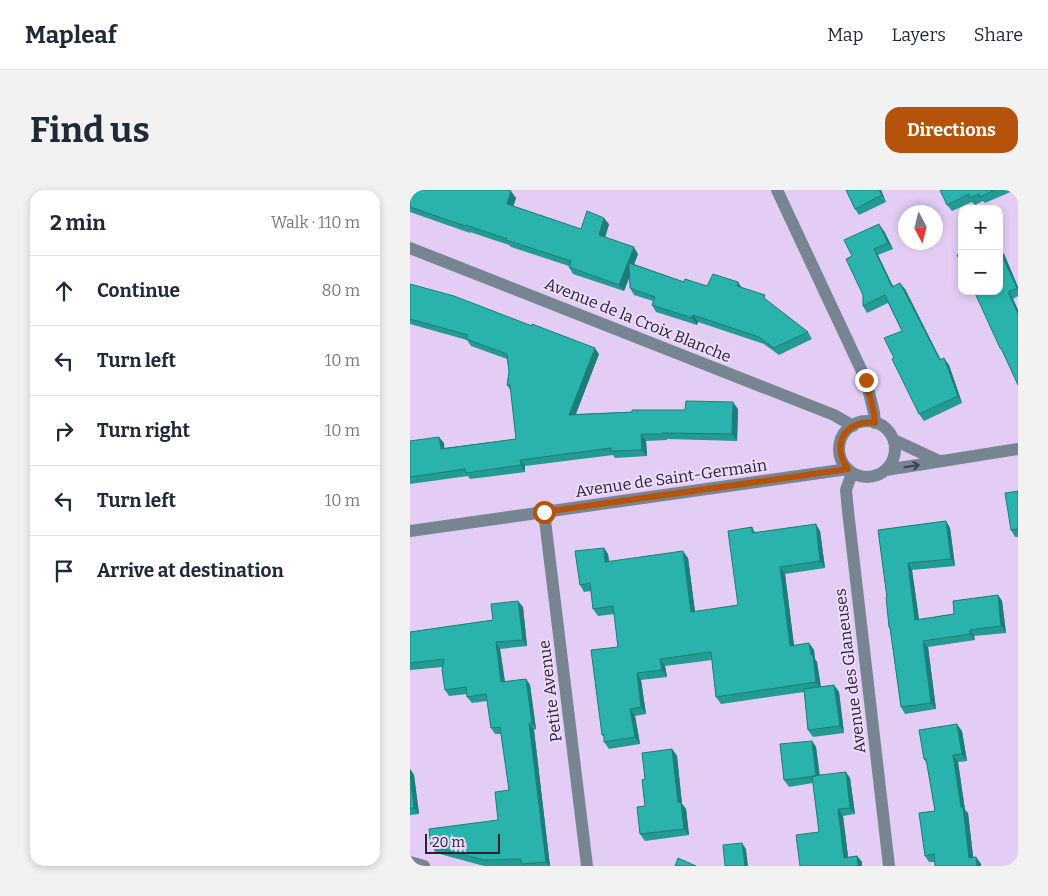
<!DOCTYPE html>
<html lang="en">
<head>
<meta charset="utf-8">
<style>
	body { margin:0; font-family:Bitter,serif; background:#f2f2f3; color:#1f2937 }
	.controls { position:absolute; right:15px; top:15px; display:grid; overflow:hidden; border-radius:10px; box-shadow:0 2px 8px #0003 }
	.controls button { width:45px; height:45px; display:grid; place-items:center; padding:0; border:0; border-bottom:1px solid #e0e1e3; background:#fff; color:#1f2937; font:25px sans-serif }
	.compass { position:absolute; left:488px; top:15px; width:45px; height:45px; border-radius:50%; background:#fff; box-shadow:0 2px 8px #0003; rotate:173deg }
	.scale { position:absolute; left:15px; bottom:12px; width:75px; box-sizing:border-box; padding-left:5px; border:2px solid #2b2232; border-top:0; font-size:14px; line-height:18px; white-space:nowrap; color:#2b2232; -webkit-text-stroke:4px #eedcfd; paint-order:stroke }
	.stop { position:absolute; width:15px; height:15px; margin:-11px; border:4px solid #b45309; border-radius:50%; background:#fff }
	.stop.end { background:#b45309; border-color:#fff; box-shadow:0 1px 5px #0008 }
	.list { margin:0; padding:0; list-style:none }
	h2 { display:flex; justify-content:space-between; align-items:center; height:65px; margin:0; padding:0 20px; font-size:21px }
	h2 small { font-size:16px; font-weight:400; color:#747a83 }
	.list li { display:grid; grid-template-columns:32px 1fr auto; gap:15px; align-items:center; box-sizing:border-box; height:70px; padding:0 20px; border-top:1px solid #e0e1e3 }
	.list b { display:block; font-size:19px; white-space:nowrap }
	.list em { font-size:16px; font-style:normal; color:#747a83 }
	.icon { flex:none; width:28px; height:28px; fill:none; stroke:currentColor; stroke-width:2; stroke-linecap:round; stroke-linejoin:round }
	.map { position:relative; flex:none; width:608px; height:676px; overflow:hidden; border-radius:15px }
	header { display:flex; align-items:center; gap:30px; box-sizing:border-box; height:70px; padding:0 25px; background:#fff; border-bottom:1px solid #e0e1e3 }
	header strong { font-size:24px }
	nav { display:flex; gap:28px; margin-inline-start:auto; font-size:18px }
	.intro { display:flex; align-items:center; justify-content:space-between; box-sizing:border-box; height:120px; padding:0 30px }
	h1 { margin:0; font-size:35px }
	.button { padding:12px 22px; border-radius:15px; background:#b45309; color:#fff; font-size:18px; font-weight:700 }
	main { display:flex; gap:30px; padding:0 30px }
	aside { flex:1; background:#fff; border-radius:15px; box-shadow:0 2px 8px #0003 }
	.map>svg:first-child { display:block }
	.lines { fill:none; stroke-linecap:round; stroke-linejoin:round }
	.minor { stroke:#778593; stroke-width:12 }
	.wall { fill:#239a94 }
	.shaded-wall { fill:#1d7d78 }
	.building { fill:#29b3ac; stroke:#1d7d78 }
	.oneway { stroke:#42404f }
	.route { stroke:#b45309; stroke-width:6 }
	.labels { text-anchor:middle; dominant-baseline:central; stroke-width:4; stroke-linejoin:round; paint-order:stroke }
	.street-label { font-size:16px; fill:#2b2232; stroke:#eedcfd }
</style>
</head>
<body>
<header>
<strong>Mapleaf</strong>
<nav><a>Map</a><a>Layers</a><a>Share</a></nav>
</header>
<div class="intro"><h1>Find us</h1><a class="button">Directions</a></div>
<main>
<aside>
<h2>2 min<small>Walk · 110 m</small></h2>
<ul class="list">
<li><svg class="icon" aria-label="ahead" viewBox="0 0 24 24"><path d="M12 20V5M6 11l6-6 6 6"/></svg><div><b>Continue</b></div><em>80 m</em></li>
<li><svg class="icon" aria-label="left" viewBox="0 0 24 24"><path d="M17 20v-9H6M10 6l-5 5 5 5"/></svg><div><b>Turn left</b></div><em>10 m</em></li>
<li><svg class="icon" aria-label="right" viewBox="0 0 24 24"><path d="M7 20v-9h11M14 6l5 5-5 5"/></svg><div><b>Turn right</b></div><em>10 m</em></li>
<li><svg class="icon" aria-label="left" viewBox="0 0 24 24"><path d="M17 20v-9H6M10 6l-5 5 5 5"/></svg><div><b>Turn left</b></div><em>10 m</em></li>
<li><svg class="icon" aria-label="arrive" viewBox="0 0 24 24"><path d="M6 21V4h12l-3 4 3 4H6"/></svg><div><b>Arrive at destination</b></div></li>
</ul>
</aside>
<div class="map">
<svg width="608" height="676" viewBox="0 0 608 676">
	<rect width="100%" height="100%" fill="#e3cdf5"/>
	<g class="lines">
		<path class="minor" d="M 367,0 L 456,190 L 464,223 L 465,233
			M 0,58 L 424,225 L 443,236
			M429 259a28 28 0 1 1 56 0a28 28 0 1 1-56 0Z
			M 484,250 L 529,271
			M 476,280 L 608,259
			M 442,283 L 436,300 L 438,321 L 479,676
			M 134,322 L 177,676
			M 0,341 L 438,279
			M 0,672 L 14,676"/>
	</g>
	<path class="wall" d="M 0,0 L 106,8 L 103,16 L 171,39 L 199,34 L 195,47 L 228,64 L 224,74 L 274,92 L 297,96 L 332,98 L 359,112 L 398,142 L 402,149 L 369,165 L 354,154 L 288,132 L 287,135 L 246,122 L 242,115 L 243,111 L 224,105 L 220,98 L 220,86 L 214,101 L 163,84 L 159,77 L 159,76 L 101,57 L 99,55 L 60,42 L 60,43 L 0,22 Z
		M 471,0 L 476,12 L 449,25 L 445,19 Z
		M 530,0 L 605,0 L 575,13 L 573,11 L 565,15 L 562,12 L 542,21 L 537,15 Z
		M 474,41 L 483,59 L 468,65 L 483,96 L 495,99 L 531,170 L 539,175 L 552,213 L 514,231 L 509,224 L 484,168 L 492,141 L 478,113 L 457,123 L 453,116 L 453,105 L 442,66 Z
		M 594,64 L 608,97 L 608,106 L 603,109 L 608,120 L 608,195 L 594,164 L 590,158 Z
		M 0,94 L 189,164 L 166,224 L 275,220 L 328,219 L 327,251 L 257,249 L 257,250 L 236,251 L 237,266 L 205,268 L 203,265 L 115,276 L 115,282 L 60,289 L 58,286 L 0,294 L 0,251 L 34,253 L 34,258 L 106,249 L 101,201 L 97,195 L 99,182 L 97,169 L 61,156 L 57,150 L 0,134 Z
		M 608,301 L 608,347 L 605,347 L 601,340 Z
		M 536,331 L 540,338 L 545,376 L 502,380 L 509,430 L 544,424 L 588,405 L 592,411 L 596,443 L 564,446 L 565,450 L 518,457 L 526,519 L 495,524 L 491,517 L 480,439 L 479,437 L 477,407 L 468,340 Z
		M 342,337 L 345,342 L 410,341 L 415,378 L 375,384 L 384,456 L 399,453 L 404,460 L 405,469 L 407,472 L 411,497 L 424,495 L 429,502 L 434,543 L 403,547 L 398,540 L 394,502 L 311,514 L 306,507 L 302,470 L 255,476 L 257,487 L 231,490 L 236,524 L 225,526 L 230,554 L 199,559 L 194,552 L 194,547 L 192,545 L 208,457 L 204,424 L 188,426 L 183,419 L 181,401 L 174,402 L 170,395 L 194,358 L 198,364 L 199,371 L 278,368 L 285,422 L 328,415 Z
		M 113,417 L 117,456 L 90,459 L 95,492 L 116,489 L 120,495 L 126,539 L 124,540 L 140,676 L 74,676 L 26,663 L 21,656 L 88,630 L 99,600 L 91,544 L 85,544 L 81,538 L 77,511 L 62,513 L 57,507 L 57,504 L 39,506 L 35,500 L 33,477 L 0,480 L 0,442 L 83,430 Z
		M 552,541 L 557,571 L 548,572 L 555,620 L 558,623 L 563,667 L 566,667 L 571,674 L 525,672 L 519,672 L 515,666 L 525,621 L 517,574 L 514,569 Z
		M 402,551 L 406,557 L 410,585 L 440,588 L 445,624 L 433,626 L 438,667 L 447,666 L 452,672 L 390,676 L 409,642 L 403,593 L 379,597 L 374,590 Z
		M 262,559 L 267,566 L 272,614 L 276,619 L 279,645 L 235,651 L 230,644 L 235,616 L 235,589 Z
		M 0,579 L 4,585 L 9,624 L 0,625 Z"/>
	<path class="shaded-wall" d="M 469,0 L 471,0 L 476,12 L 472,5 Z
		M 101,1 L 106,8 L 102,21 L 97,14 Z
		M 194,28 L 199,34 L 194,52 L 189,45 Z
		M 469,34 L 474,41 L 483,59 L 478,53 Z
		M 224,57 L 228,64 L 214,101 L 209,95 Z
		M 589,58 L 594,64 L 608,97 L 608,99 Z
		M 464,59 L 468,65 L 486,103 L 482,97 Z
		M 328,92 L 332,98 L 327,96 Z
		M 490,93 L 495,99 L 534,177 L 530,170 Z
		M 598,102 L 603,109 L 608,120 L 608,124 Z
		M 283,125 L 288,132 L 287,135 L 282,128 Z
		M 185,158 L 189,164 L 163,231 L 159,225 Z
		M 534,168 L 539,175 L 552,213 L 548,206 Z
		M 323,212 L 328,219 L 327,251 L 322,244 Z
		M 231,244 L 236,251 L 237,266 L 232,260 Z
		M 29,247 L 34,253 L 35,265 L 31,259 Z
		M 110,270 L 115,276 L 115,282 L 111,275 Z
		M 536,331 L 540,338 L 545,376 L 541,369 Z
		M 406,334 L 410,341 L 415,378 L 410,371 Z
		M 194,358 L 198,364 L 200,378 L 195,372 Z
		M 273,361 L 278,368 L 286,429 L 281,422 Z
		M 498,373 L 502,380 L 510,436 L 505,430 Z
		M 370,377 L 375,384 L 385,463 L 380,456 Z
		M 588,405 L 592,411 L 596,443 L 591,436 Z
		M 108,411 L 113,417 L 117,456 L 113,450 Z
		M 560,440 L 564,446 L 565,450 L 560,444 Z
		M 513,451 L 518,457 L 526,519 L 521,513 Z
		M 86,452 L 90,459 L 96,499 L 91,492 Z
		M 399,453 L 404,460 L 405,469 L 407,472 L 411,499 L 406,492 Z
		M 250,469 L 255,476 L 257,487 L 252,480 Z
		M 227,483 L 231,490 L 236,524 L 231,517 Z
		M 116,489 L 120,495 L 126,539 L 122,533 Z
		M 424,495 L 429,502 L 434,543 L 430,536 Z
		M 220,519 L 225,526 L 230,554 L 225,547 Z
		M 119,533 L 124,540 L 140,676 L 139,676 L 136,672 Z
		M 547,534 L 552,541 L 557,571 L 552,564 Z
		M 402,551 L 406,557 L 410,592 L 406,586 Z
		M 262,559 L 267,566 L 272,614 L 276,619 L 279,645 L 274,639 L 268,612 Z
		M 543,565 L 548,572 L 555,620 L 558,623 L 564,674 L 559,668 Z
		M 0,579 L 4,585 L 9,624 L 4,618 Z
		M 436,582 L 440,588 L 445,624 L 440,618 Z
		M 428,619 L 433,626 L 439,674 L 434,668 Z
		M 332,653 L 336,659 L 338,676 L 335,676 Z
		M 447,666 L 452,672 L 452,676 L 448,676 Z
		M 566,667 L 571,674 L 571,676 L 567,676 Z"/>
	<path class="building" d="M 0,0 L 99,0 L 101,1 L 97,14 L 171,39 L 177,21 L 194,28 L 189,45 L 224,57 L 209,95 L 159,77 L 161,71 L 96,50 L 97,49 L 56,35 L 55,36 L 0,17 Z
		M 436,0 L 469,0 L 472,5 L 445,19 Z
		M 530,0 L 585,0 L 570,7 L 569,4 L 560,8 L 559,4 L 537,15 Z
		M 469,34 L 478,53 L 464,59 L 482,97 L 490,93 L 530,170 L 534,168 L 548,206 L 509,224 L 482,169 L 484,168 L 474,148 L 492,141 L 475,105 L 453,116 L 453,105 L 436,69 L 442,66 L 434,50 Z
		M 589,59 L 607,98 L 598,102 L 608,124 L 608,195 L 591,158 L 590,158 L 564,101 L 589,101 Z
		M 552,63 L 552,75 L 547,65 Z
		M 219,73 L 274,92 L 275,89 L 297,96 L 303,84 L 328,92 L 327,96 L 355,105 L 354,108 L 398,142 L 364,158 L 349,147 L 283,125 L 282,128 L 242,115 L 245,107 L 220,98 Z
		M 0,94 L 44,106 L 122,136 L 122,134 L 185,158 L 159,225 L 222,222 L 222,220 L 275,220 L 276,211 L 323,212 L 322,244 L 252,243 L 252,244 L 231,244 L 232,260 L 201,261 L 201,258 L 110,270 L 111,275 L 56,283 L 55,279 L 0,287 L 0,251 L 29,247 L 31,259 L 106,249 L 100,195 L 97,195 L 99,182 L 97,164 L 56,149 L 58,145 L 0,129 Z
		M 608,301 L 608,339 L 601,340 L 595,303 Z
		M 536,331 L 541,369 L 498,373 L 505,430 L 544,424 L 543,411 L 588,405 L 591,436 L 560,440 L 560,444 L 513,451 L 521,513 L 491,517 L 480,437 L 479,437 L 476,407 L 477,407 L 468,340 Z
		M 406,334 L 410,371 L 370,377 L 380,456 L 399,453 L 401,465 L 403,465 L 406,492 L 306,507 L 301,462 L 250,469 L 252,480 L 227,483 L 231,517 L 220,519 L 225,547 L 194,552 L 194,545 L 192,545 L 181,460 L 208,457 L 203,416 L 183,419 L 180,393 L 170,395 L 165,361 L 194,358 L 195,372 L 273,361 L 281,422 L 328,415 L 318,341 L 342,337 L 342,343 Z
		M 108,411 L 113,450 L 86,452 L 91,492 L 116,489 L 122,533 L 119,533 L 136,672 L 112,674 L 111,669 L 74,670 L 21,656 L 19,639 L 88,630 L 85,602 L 99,600 L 90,537 L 81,538 L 76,504 L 57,507 L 56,497 L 35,500 L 32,480 L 34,469 L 0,473 L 0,442 L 83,430 L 81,414 Z
		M 424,495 L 430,536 L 398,540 L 394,499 Z
		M 547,534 L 552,564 L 543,565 L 551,617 L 553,617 L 559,668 L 566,667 L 567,676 L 525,676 L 524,664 L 515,666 L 509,623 L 525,621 L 516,569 L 514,569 L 509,540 Z
		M 402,551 L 406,586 L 374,590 L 370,554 Z
		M 262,559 L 268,612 L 271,612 L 274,639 L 230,644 L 227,617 L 235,616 L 232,590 L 235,589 L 232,563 Z
		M 0,582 L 4,618 L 0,618 Z
		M 436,582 L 440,618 L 428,619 L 434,668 L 447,666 L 448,676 L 390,676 L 386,645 L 409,642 L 402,586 Z
		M 332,653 L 335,676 L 315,676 L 313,655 Z
		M 268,668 L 286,676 L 265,676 Z"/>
	<defs><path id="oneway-shaft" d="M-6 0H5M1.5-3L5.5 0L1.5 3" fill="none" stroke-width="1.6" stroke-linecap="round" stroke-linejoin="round" transform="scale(1.25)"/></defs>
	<use class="oneway" href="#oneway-shaft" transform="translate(502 276) rotate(-10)"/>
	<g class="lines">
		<path class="route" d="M 134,322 L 438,279 C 420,255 435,229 465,233 L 464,223 L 456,190"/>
	</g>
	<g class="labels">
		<g class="street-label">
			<text transform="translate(228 130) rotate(22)">Avenue de la Croix Blanche</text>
			<text transform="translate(261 288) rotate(-8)">Avenue de Saint-Germain</text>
			<text transform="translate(440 481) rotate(-97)">Avenue des Glaneuses</text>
			<text transform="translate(140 501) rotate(-97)">Petite Avenue</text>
		</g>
	</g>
</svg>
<div class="controls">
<button>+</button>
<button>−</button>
</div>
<svg class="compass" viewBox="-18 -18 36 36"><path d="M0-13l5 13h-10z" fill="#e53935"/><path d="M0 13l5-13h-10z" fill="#747a83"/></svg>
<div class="scale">20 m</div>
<div class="stop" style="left:134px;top:322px"></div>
<div class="stop end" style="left:456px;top:190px"></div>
</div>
</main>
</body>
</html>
